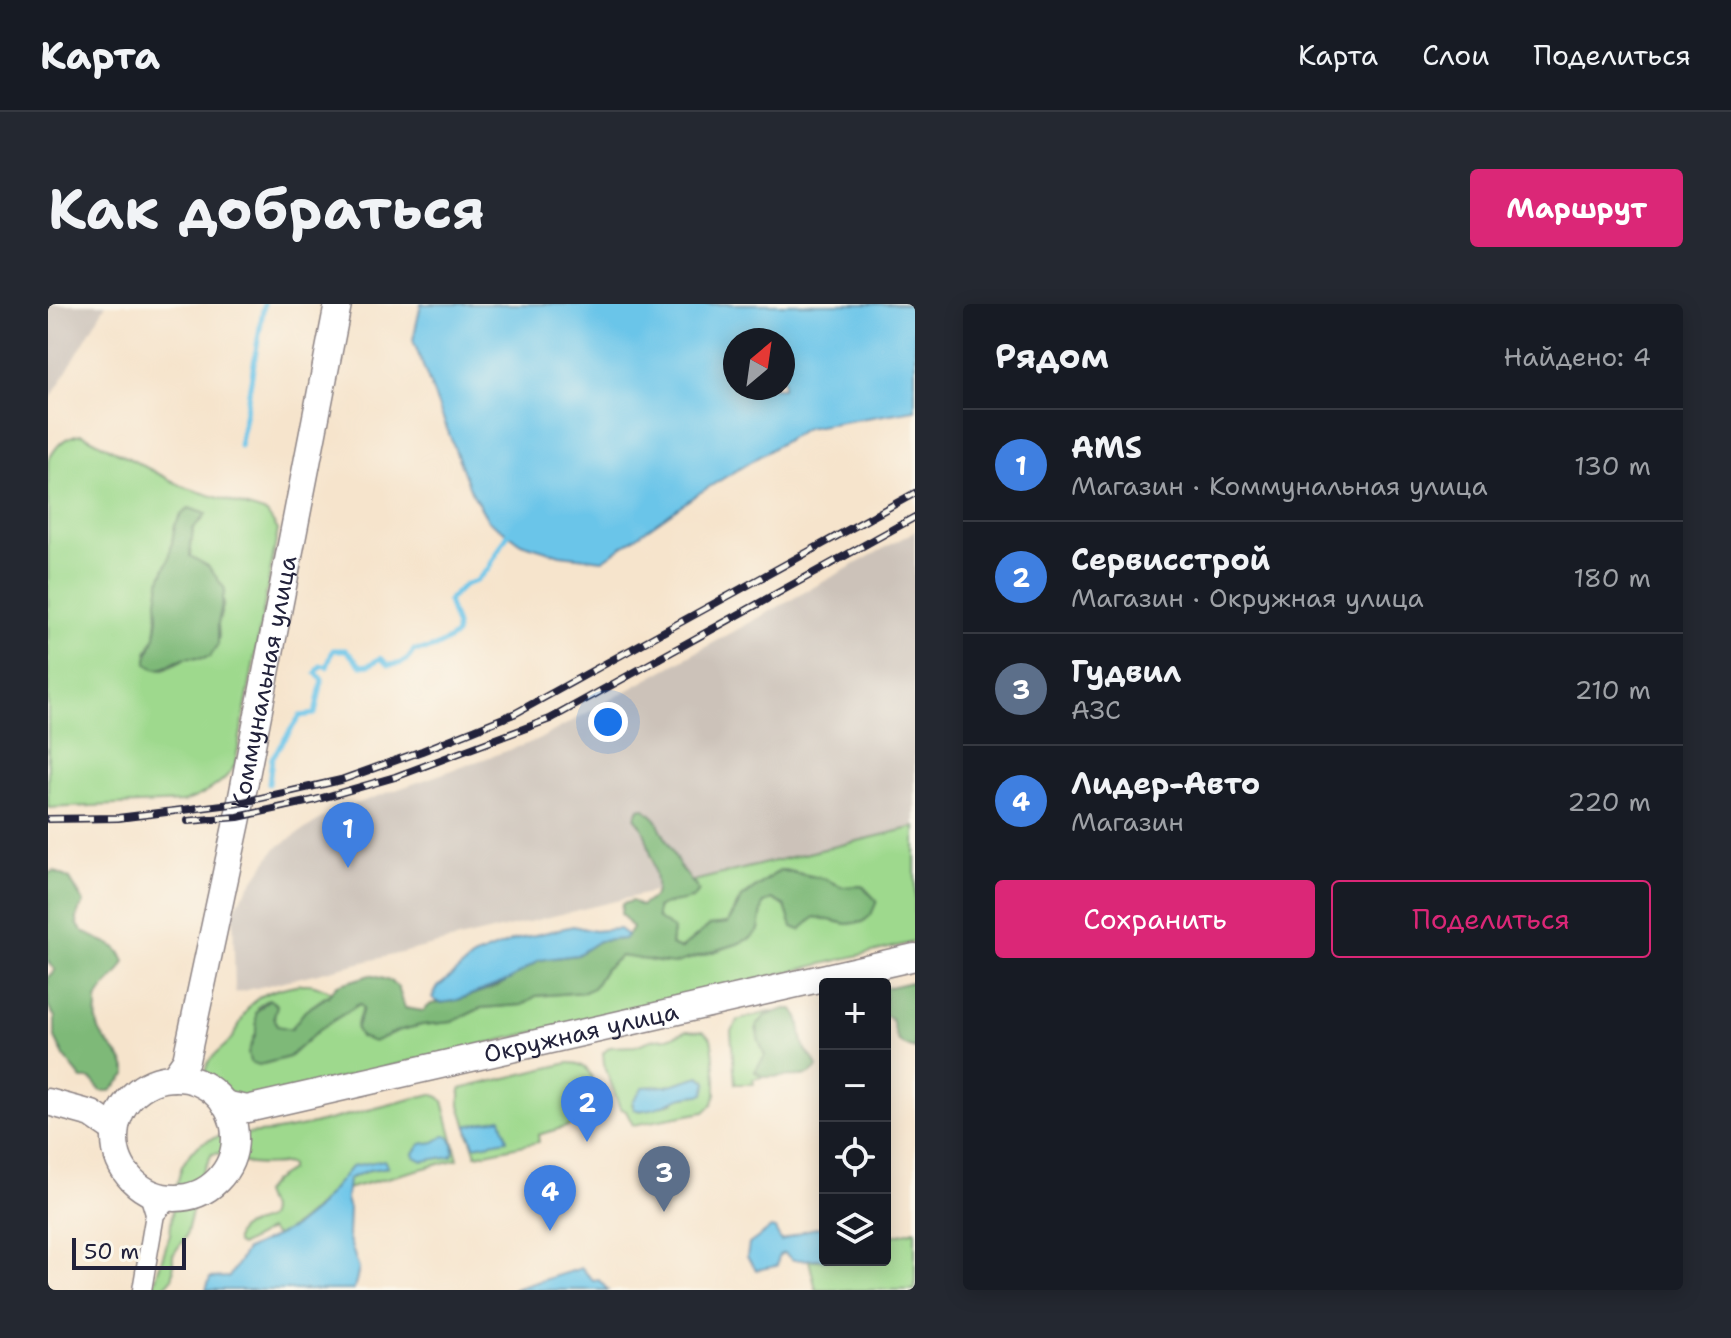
<!DOCTYPE html>
<html lang="ru">
<head>
<meta charset="utf-8">
<style>
	body { margin:0; font-family:"Shantell Sans",sans-serif; background:#242831; color:#f1f3f6 }
	.controls { position:absolute; right:24px; bottom:24px; display:grid; overflow:hidden; border-radius:8px; box-shadow:0 4px 20px #0003 }
	.controls button { width:72px; height:72px; display:grid; place-items:center; padding:0; border:0; border-bottom:2px solid #363941; background:#171b24; color:#f1f3f6; font:40px sans-serif }
	.compass { position:absolute; left:675px; top:24px; width:72px; height:72px; border-radius:50%; background:#171b24; box-shadow:0 4px 20px #0003; rotate:29deg }
	.scale { position:absolute; left:24px; bottom:20px; width:114px; box-sizing:border-box; padding-left:8px; border:4px solid #22223b; border-top:0; font-size:22px; line-height:28px; white-space:nowrap; color:#22223b; -webkit-text-stroke:6px #fbf7ec; paint-order:stroke }
	.you { position:absolute; left:560px; top:418px; width:28px; height:28px; margin:-20px; border:6px solid #fff; border-radius:50%; background:#1a73e8; box-shadow:0 0 0 12px #1a73e833 }
	.badge { display:grid; place-items:center; width:52px; height:52px; border-radius:50%; background:#db2777; color:#fff; font-size:26px; font-weight:700 }
	.pin { position:absolute; translate:-50% -66px; filter:drop-shadow(0 2px 4px #0008) }
	.pin::after { content:''; position:absolute; top:42px; width:28px; height:24px; background:inherit; clip-path:polygon(0 0,100% 0,50% 100%) }
	.list { margin:0; padding:0; list-style:none }
	h2 { display:flex; justify-content:space-between; align-items:center; height:104px; margin:0; padding:0 32px; font-size:34px }
	h2 small { font-size:26px; font-weight:400; color:#9ea1a6 }
	.list li { display:grid; grid-template-columns:52px 1fr auto; gap:24px; align-items:center; box-sizing:border-box; height:112px; padding:0 32px; border-top:2px solid #363941 }
	.list b { display:block; font-size:30px; white-space:nowrap }
	.list p { margin:0; font-size:26px; white-space:nowrap; color:#9ea1a6 }
	.list em { font-size:26px; font-style:normal; color:#9ea1a6 }
	.actions { display:flex; gap:16px; padding:24px 32px }
	.actions a { flex:1; padding:18px 0; border:2px solid #db2777; border-radius:8px; text-align:center; font-size:28px; color:#db2777 }
	.actions .main { background:#db2777; color:#fff }
	.icon { flex:none; width:44px; height:44px; fill:none; stroke:currentColor; stroke-width:2; stroke-linecap:round; stroke-linejoin:round }
	.map { position:relative; flex:none; width:867px; height:986px; overflow:hidden; border-radius:8px }
	header { display:flex; align-items:center; gap:48px; box-sizing:border-box; height:112px; padding:0 40px; background:#171b24; border-bottom:2px solid #363941 }
	header strong { font-size:38px }
	nav { display:flex; gap:44px; margin-inline-start:auto; font-size:28px }
	.intro { display:flex; align-items:center; justify-content:space-between; box-sizing:border-box; height:192px; padding:0 48px }
	h1 { margin:0; font-size:56px }
	.button { padding:20px 36px; border-radius:8px; background:#db2777; color:#fff; font-size:28px; font-weight:700 }
	main { display:flex; gap:48px; padding:0 48px }
	aside { flex:1; background:#171b24; border-radius:8px; box-shadow:0 4px 20px #0003 }
	.map>svg:first-child { display:block }
	.industrial { fill:#ccc2b9 }
	.green { fill:#9ed98d; stroke:#607e64; stroke-width:2; fill-rule:evenodd }
	.forest { fill:#7eb978; stroke:#506e5a; stroke-width:2 }
	.water { fill:#6bc5e9; stroke:#467492; stroke-width:2; fill-rule:evenodd }
	.lines { fill:none; stroke-linecap:round; stroke-linejoin:round }
	.stream { stroke:#6bc5e9; stroke-width:5 }
	.minor-casing { stroke:#8c8384; stroke-width:21 }
	.secondary-casing { stroke:#8c8384; stroke-width:29 }
	.minor { stroke:#fff; stroke-width:18 }
	.secondary { stroke:#fff; stroke-width:26 }
	.rail-casing { stroke:#22223b; stroke-width:8 }
	.rail { stroke:#fbf7ec; stroke-width:5; stroke-dasharray:15; stroke-linecap:butt }
	.labels { text-anchor:middle; dominant-baseline:central; stroke-width:6; stroke-linejoin:round; paint-order:stroke }
	.street-label { font-size:24px; fill:#22223b; stroke:#fbf7ec }
</style>
</head>
<body>
<header>
<strong>Карта</strong>
<nav><a>Карта</a><a>Слои</a><a>Поделиться</a></nav>
</header>
<div class="intro"><h1>Как добраться</h1><a class="button">Маршрут</a></div>
<main>
<div class="map">
<svg width="867" height="986" viewBox="0 0 867 986">
	<rect width="100%" height="100%" fill="#fbf7ec"/>
	<filter id="ink" filterUnits="userSpaceOnUse"><feTurbulence type="fractalNoise" baseFrequency=".0125" numOctaves="2"/><feDisplacementMap in="SourceGraphic" scale="16" xChannelSelector="R" yChannelSelector="G"/><feConvolveMatrix kernelMatrix="1 2 1 2 8 2 1 2 1" color-interpolation-filters="sRGB"/></filter>
	<filter id="wash" filterUnits="userSpaceOnUse"><feTurbulence type="fractalNoise" baseFrequency=".006" numOctaves="4" result="noise"/><feDisplacementMap in="SourceGraphic" scale="32" xChannelSelector="R" yChannelSelector="G"/><feGaussianBlur stdDeviation="1.8" result="paint"/><feColorMatrix in="noise" values="0 0 0 0 0 0 0 0 0 0 0 0 0 0 0 0 0 1.4 0 .05"/><feComposite in="paint" operator="in"/></filter>
	<g filter="url(#wash)">
		<rect width="100%" height="100%" fill="#f6e4cc"/>
		<path class="industrial" d="M 0,0 L 58,0 L 0,99 Z
			M 867,227 L 867,523 L 645,577 L 631,561 L 608,515 L 589,518 L 596,525 L 602,542 L 602,556 L 610,577 L 609,587 L 187,689 L 185,606 L 228,544 L 282,509 L 490,436 Z"/>
		<path class="green" d="M 34,130 L 136,183 L 219,209 L 230,226 L 187,461 C 176,480 155,491 136,498 L 0,504 L 0,157 C 8,142 16,132 34,130 ZM 154,216 L 145,225 L 142,252 L 176,299 L 170,320 L 171,333 L 156,355 L 138,354 L 115,366 L 99,349 L 107,332 L 113,273 L 121,256 L 127,221 Z
			M 867,523 L 867,638 L 217,792 C 193,793 171,799 157,776 C 155,754 171,750 183,735 C 192,724 195,707 206,697 C 214,688 248,679 260,680 C 268,680 276,685 284,688 L 257,707 L 243,725 L 229,722 L 226,712 L 229,701 L 217,697 L 210,703 L 208,729 L 200,749 L 216,760 L 241,753 L 272,725 L 312,700 L 315,704 L 308,721 L 335,734 L 349,727 L 374,721 L 404,718 L 433,704 L 474,701 L 488,692 L 537,688 L 546,683 L 557,665 L 573,652 C 591,652 606,660 624,659 C 631,659 698,639 702,634 C 713,625 711,612 715,600 L 724,595 L 737,602 L 743,619 L 767,613 L 799,620 L 815,618 L 829,597 L 815,582 L 795,583 L 777,575 L 737,566 L 732,566 L 697,591 L 691,597 L 680,619 L 662,621 L 633,645 L 623,641 L 625,626 L 612,618 L 607,609 L 613,600 L 645,595 L 649,591 L 649,582 L 645,577 Z
			M 721,708 L 727,708 L 720,710 L 708,725 L 717,752 L 707,768 L 715,773 L 705,775 L 706,780 L 687,780 L 683,727 L 691,716 Z
			M 638,727 L 655,727 L 663,734 L 665,745 L 668,775 L 668,791 L 664,801 L 656,808 L 585,821 L 578,807 L 572,804 L 556,760 L 555,749 L 562,743 L 587,742 L 606,735 L 620,734 ZM 652,772 L 658,776 L 656,790 L 631,794 L 624,799 L 592,807 L 586,804 L 584,800 L 595,783 L 619,782 Z
			M 520,759 C 547,758 545,781 551,802 L 542,805 L 544,815 L 490,831 L 491,838 L 428,851 L 412,801 L 412,785 Z
			M 383,790 L 391,793 L 395,797 L 410,855 L 298,885 L 300,875 L 321,866 L 339,863 L 304,862 C 282,890 261,915 229,933 L 221,926 L 192,942 L 188,939 C 186,919 207,922 220,914 L 222,908 L 215,889 L 225,877 L 242,866 L 242,861 L 237,859 C 231,861 210,861 203,860 C 188,859 182,847 164,850 L 153,871 L 138,932 L 125,951 C 124,971 131,972 112,986 L 104,986 L 122,930 L 126,890 L 134,862 L 143,848 L 154,839 L 171,832 L 223,828 L 257,822 Z
			M 867,926 L 867,986 L 768,986 L 761,956 L 837,956 L 837,934 Z"/>
		<path class="forest" d="M 141,204 L 158,210 L 145,225 L 142,252 L 160,262 L 177,285 L 170,320 L 170,341 L 162,353 C 153,356 144,352 135,355 C 120,358 114,372 99,360 L 99,354 L 107,332 L 110,314 L 109,296 L 113,273 L 121,256 L 127,221 L 133,211 Z
			M 596,504 L 608,515 L 631,561 L 651,587 C 640,603 623,594 609,604 L 609,614 L 625,625 L 623,641 L 633,645 L 662,621 L 680,619 L 694,594 L 732,566 L 777,575 L 795,583 L 814,582 L 829,597 L 823,611 L 815,618 L 799,620 L 767,613 L 752,626 L 744,623 L 737,602 L 724,595 L 715,600 L 711,626 L 703,634 L 689,640 L 625,660 L 573,652 L 557,665 L 546,683 L 537,688 L 488,692 L 474,701 L 433,704 L 404,718 L 374,721 L 349,727 L 326,738 L 312,733 L 308,725 L 315,704 L 311,700 L 272,725 L 241,753 L 211,761 L 202,758 L 200,749 L 208,729 L 208,708 L 221,695 L 229,701 L 226,712 L 229,722 L 243,725 L 257,707 L 280,692 L 289,681 L 322,671 L 342,677 L 350,683 L 357,704 L 375,707 L 383,700 L 407,697 L 452,681 L 491,656 L 529,651 L 551,637 L 576,635 L 585,624 L 573,610 L 574,600 L 584,597 L 593,602 C 598,598 605,595 607,590 C 612,581 599,532 594,524 C 593,520 589,517 587,513 L 591,505 Z
			M 6,567 L 22,575 L 36,599 C 14,628 48,632 65,642 C 71,645 74,651 77,657 C 70,675 57,679 51,692 C 47,700 50,697 49,705 C 44,739 76,744 79,770 L 63,787 L 53,787 L 43,775 L 34,775 L 17,754 L 7,734 L 7,713 L 0,703 L 0,673 L 7,666 L 0,658 L 0,569 Z
			M 867,677 L 867,745 C 846,738 849,735 844,716 L 837,711 L 837,684 Z
			M 737,705 L 745,705 C 755,717 751,728 756,742 C 759,751 767,754 770,763 L 762,770 L 754,772 L 715,773 L 707,767 L 717,752 L 710,734 L 709,721 L 717,712 Z"/>
		<path class="water" d="M 373,0 L 867,0 L 867,106 L 758,124 L 648,191 L 555,256 L 512,251 L 473,239 L 440,216 L 423,187 L 365,36 ZM 687,36 L 735,36 L 735,84 L 687,84 Z
			M 525,622 L 546,627 L 571,625 L 579,631 L 576,635 L 551,637 L 529,651 L 491,656 L 461,676 L 407,697 L 392,699 L 384,694 L 390,683 L 427,652 L 466,636 Z
			M 652,772 L 659,778 L 656,790 C 648,792 637,791 630,795 C 618,800 598,810 586,805 L 585,797 L 595,783 L 619,782 Z
			M 453,814 L 459,836 L 426,842 L 419,822 Z
			M 398,831 C 406,834 407,846 404,852 L 375,857 L 367,853 L 366,849 L 373,840 L 386,838 Z
			M 336,856 L 340,863 L 321,866 L 300,875 L 298,895 L 301,905 L 300,932 L 311,965 L 306,986 L 158,986 L 162,974 L 181,973 L 198,946 L 245,924 L 267,906 L 304,862 Z
			M 777,922 L 777,955 L 745,956 L 736,949 L 731,951 L 729,962 L 708,966 L 699,953 L 701,940 L 723,924 L 727,925 L 733,937 L 755,927 Z
			M 534,964 L 545,977 L 551,976 L 560,986 L 463,986 Z"/>
		<g class="lines">
			<path class="stream" d="M 192,142 L 216,0
				M 221,480 L 224,454 L 252,412 L 267,410 L 274,376 L 268,369 L 273,361 L 279,363 L 285,346 L 298,346 L 313,362 L 321,361 L 333,354 L 340,361 C 353,361 360,358 366,346 C 383,348 394,340 408,331 L 408,322 L 400,297 L 416,281 L 428,277 L 440,265 L 460,230"/>
		</g>
	</g>
	<g filter="url(#ink)">
		<g class="lines">
			<defs>
				<path id="minor" d="M 107,910 L 122,894
					M 94,986 L 107,910 L 100,887"/>
				<g id="secondary">
					<path id="s1" d="M 125,774 L 138,756 L 190,513 L 290,0"/>
					<circle cx="127" cy="834" r="60"/>
					<path d="M 0,798 L 44,810 L 67,826"/>
					<path id="s2" d="M 176,800 L 199,805 L 867,653"/>
				</g>
			</defs>
			<use href="#minor" class="minor-casing"/>
			<use href="#secondary" class="secondary-casing"/>
			<use href="#minor" class="minor"/>
			<use href="#secondary" class="secondary"/>
			<defs>
				<path id="rail" d="M 0,515 L 70,514 L 191,499 L 293,476 L 374,447 L 468,409 L 867,189
					M 140,517 L 190,513 L 267,496 L 347,473 L 502,415 L 867,213"/>
			</defs>
			<use href="#rail" class="rail-casing"/>
			<use href="#rail" class="rail"/>
		</g>
	</g>
	<g class="labels">
		<g class="street-label">
			<text stroke="none"><textPath href="#s1" startOffset="408">Коммунальная улица</textPath></text>
			<text stroke="none"><textPath href="#s2" startOffset="366">Окружная улица</textPath></text>
		</g>
	</g>
</svg>
<div class="controls">
<button>+</button>
<button>−</button>
<button><svg class="icon" aria-label="locate" viewBox="0 0 24 24"><circle cx="12" cy="12" r="6"/><path d="M12 2v4M12 18v4M2 12h4M18 12h4"/></svg></button>
<button><svg class="icon" aria-label="layers" viewBox="0 0 24 24"><path d="M12 4l9 5-9 5-9-5zM3 14l9 5 9-5"/></svg></button>
</div>
<svg class="compass" viewBox="-18 -18 36 36"><path d="M0-13l5 13h-10z" fill="#e53935"/><path d="M0 13l5-13h-10z" fill="#9ea1a6"/></svg>
<div class="scale">50 m</div>
<div class="you"></div>
<div class="pin badge" style="left:300px;top:564px;background:#3f7fe0">1</div>
<div class="pin badge" style="left:539px;top:838px;background:#3f7fe0">2</div>
<div class="pin badge" style="left:616px;top:908px;background:#5c6f8a">3</div>
<div class="pin badge" style="left:502px;top:927px;background:#3f7fe0">4</div>
</div>
<aside>
<h2>Рядом<small>Найдено: 4</small></h2>
<ul class="list">
<li><span class="badge" style="background:#3f7fe0">1</span><div><b>AMS</b><p>Магазин · Коммунальная улица</p></div><em>130 m</em></li>
<li><span class="badge" style="background:#3f7fe0">2</span><div><b>Сервисстрой</b><p>Магазин · Окружная улица</p></div><em>180 m</em></li>
<li><span class="badge" style="background:#5c6f8a">3</span><div><b>Гудвил</b><p>АЗС</p></div><em>210 m</em></li>
<li><span class="badge" style="background:#3f7fe0">4</span><div><b>Лидер-Авто</b><p>Магазин</p></div><em>220 m</em></li>
</ul>
<div class="actions"><a class="main">Сохранить</a><a>Поделиться</a></div>
</aside>
</main>
</body>
</html>
